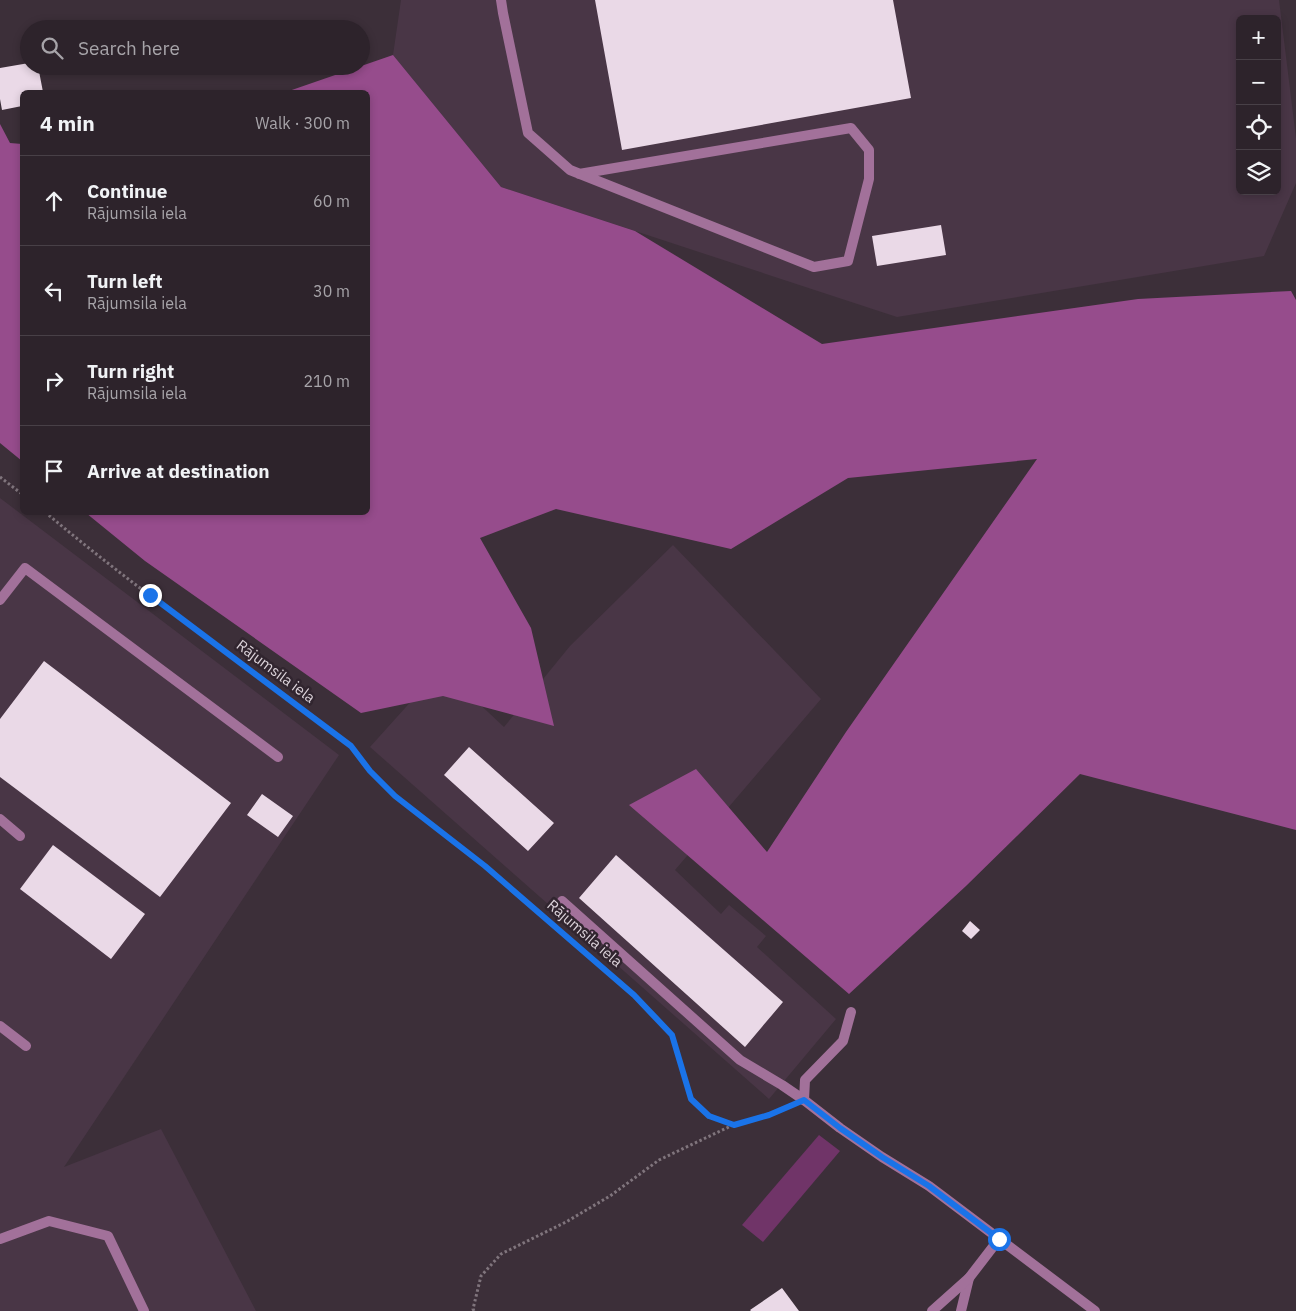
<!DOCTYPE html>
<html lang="en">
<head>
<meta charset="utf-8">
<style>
	body { margin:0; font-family:"IBM Plex Sans",sans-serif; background:#392f37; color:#f1f3f6 }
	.controls { position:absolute; right:15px; top:15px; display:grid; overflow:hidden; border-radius:8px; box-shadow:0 2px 8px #0003 }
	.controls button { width:45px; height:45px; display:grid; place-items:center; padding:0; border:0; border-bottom:1px solid #484047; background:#2d232b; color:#f1f3f6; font:25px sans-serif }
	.stop { position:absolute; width:15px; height:15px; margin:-11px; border:4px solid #1a73e8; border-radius:50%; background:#fff }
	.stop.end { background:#1a73e8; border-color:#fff; box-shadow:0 1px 5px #0008 }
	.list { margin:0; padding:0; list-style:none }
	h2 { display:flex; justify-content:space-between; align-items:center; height:65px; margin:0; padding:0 20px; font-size:21px }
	h2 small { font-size:16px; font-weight:400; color:#a7a4a9 }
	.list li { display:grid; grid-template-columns:32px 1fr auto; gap:15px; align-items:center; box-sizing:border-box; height:90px; padding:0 20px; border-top:1px solid #484047 }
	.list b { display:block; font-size:19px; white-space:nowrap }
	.list p { margin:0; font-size:16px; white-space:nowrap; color:#a7a4a9 }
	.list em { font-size:16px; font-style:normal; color:#a7a4a9 }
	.icon { flex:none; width:28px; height:28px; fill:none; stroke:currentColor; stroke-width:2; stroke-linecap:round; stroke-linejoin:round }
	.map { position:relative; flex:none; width:1296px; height:1311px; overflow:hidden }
	.search { position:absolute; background:#2d232b; box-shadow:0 2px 8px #0003; left:20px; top:20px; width:350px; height:55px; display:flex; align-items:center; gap:12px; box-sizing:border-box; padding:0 18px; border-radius:28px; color:#a7a4a9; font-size:19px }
	.panel { position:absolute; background:#2d232b; box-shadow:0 2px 8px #0003; left:20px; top:90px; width:350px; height:425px; border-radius:8px }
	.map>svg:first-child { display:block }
	.built { fill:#493646; fill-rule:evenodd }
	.green { fill:#703468 }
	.forest { fill:#964c8c }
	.building { fill:#ead9e7 }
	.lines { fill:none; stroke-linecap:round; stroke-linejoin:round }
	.path { stroke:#80757d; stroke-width:3; stroke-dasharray:2.5 2.5; stroke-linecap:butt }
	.service { stroke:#a2719a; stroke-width:10 }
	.minor { stroke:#a2719a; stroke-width:10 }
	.route { stroke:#1a73e8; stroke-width:6 }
	.labels { text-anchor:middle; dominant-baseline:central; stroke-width:5; stroke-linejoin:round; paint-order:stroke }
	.street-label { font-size:15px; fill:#dbd2d9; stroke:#31252f }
</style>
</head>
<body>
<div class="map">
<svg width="1296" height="1311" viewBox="0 0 1296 1311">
	<rect width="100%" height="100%" fill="#3c2f39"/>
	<path class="built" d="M 401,0 L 1279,0 L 1296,138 L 1296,183 L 1264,256 L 897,317 L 501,187 L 393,55 ZM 1240,19 L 1277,19 L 1277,191 L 1240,191 Z
		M 0,498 L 339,755 L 64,1167 L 161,1129 L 256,1311 L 0,1311 Z
		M 673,545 L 821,699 L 675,870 L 721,914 L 729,905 L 766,936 L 757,947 L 836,1019 L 769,1099 L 370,747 L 441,668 L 504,727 L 570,646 Z"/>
	<path class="green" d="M 819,1135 L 840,1151 L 763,1242 L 742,1225 Z"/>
	<path class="forest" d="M 393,55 L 501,187 L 635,231 L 822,344 L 1138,299 L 1291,291 L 1296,300 L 1296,830 L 1080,774 L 966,886 L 849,994 L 629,805 L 696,769 L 767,852 L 846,732 L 1037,459 L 848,478 L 731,549 L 556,509 L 480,538 L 531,628 L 554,726 L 443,696 L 361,713 L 145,561 L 86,513 L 368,512 L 368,92 L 286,92 Z
		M 0,124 L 10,143 L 22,144 L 22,461 L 0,443 Z"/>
	<path class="building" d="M 595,0 L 893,0 L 911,98 L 622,150 Z
		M 29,63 L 29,66 L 38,66 L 43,92 L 22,92 L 22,106 L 2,110 L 0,99 L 0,68 Z
		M 941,225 L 946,255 L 877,266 L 872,236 Z
		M 44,661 L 231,803 L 160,897 L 0,777 L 0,719 Z
		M 469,747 L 554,823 L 528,851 L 444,775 Z
		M 262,794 L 293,816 L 278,837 L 247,815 Z
		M 53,845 L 145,914 L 111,959 L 20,889 Z
		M 616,855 L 783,1002 L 745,1047 L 579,898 Z
		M 970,921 L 980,930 L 971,939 L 962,931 Z
		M 782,1288 L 799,1311 L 751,1311 L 750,1310 Z"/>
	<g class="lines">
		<path class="path" d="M 0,477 L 22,494
			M 45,512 C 143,595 249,667 351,746 L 370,771 L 395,796 L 485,866 L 634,995 L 672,1035 L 691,1099 L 709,1116 L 734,1125 L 769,1115 L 785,1108
			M 474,1311 L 473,1309 L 481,1276 L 501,1254 L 566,1222 L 610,1196 L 659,1160 L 733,1125"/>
		<path class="service" d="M 501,0 L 503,13 L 528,133 L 570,170 L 814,267 L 848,261 L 869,179 L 869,150 L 851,128 L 579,174
			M 0,600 L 25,568 L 278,757
			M 0,819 L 20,836
			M 562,901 L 740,1060 L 782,1085 L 804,1100
			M 0,1026 L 26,1046
			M 804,1100 L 805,1080 L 843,1041 L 851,1012
			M 0,1239 L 49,1221 L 108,1236 L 144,1311
			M 961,1311 L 969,1278"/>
		<path class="minor" d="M 804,1100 L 840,1128 L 882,1157 L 929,1186 L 1095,1311
			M 932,1311 L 969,1278 L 999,1239"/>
	</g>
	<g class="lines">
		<path class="route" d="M 150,595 L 351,746 L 370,771 L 395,796 L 485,866 L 634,995 L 672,1035 L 691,1099 L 709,1116 L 734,1125 L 769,1115 L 804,1100 L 840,1128 L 882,1157 L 929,1186 L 999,1239"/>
	</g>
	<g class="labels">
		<g class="street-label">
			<text transform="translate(276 671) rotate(37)">Rājumsila iela</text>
			<text transform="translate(585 933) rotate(41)">Rājumsila iela</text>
		</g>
	</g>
</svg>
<div class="controls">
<button>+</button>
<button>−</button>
<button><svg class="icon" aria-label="locate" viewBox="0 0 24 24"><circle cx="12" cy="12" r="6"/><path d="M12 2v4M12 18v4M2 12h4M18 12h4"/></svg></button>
<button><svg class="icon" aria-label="layers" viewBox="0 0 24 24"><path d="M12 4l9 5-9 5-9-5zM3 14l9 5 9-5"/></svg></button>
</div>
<div class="stop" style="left:999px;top:1239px"></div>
<div class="stop end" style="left:150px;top:595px"></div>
<div class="search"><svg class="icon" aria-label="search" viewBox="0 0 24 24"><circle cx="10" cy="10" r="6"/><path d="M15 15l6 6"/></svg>Search here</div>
<section class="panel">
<h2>4 min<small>Walk · 300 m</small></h2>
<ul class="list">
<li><svg class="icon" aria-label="ahead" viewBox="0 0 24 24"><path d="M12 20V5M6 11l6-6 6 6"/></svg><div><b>Continue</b><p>Rājumsila iela</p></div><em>60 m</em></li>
<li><svg class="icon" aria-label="left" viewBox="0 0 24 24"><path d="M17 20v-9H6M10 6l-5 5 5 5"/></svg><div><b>Turn left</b><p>Rājumsila iela</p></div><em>30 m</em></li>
<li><svg class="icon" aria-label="right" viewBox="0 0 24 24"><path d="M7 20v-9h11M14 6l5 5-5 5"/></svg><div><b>Turn right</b><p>Rājumsila iela</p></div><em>210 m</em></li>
<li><svg class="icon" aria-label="arrive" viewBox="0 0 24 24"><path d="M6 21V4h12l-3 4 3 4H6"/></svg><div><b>Arrive at destination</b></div></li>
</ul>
</section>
</div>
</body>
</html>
